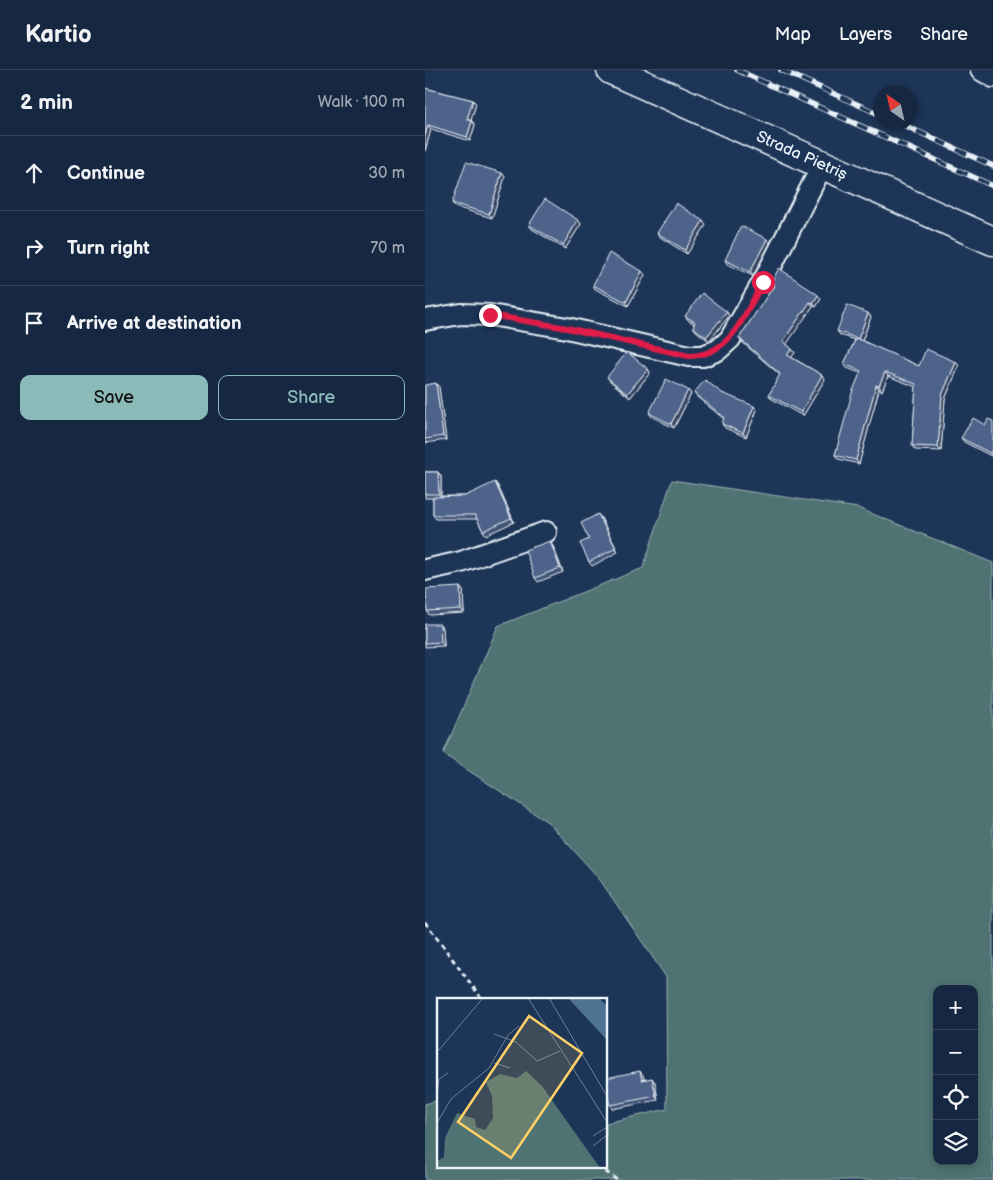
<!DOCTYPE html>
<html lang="en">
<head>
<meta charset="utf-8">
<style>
	body { margin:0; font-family:"Balsamiq Sans",sans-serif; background:#23344c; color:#f1f3f6 }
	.controls { position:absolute; right:15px; bottom:15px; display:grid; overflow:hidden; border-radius:10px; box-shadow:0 2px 8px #0003 }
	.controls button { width:45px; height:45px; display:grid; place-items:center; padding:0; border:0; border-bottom:1px solid #35445a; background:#162841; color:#f1f3f6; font:25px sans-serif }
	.compass { position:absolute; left:448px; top:15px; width:45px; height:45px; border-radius:50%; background:#162841; box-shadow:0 2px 8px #0003; rotate:326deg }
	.stop { position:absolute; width:15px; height:15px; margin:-11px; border:4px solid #e11d48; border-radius:50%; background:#fff }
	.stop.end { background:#e11d48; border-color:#fff; box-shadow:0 1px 5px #0008 }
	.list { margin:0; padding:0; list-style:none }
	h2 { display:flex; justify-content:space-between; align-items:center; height:65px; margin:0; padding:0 20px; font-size:21px }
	h2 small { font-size:16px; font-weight:400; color:#9ea6b1 }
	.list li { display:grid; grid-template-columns:32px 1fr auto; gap:15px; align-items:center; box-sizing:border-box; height:75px; padding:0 20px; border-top:1px solid #35445a }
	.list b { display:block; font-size:19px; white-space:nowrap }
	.list em { font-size:16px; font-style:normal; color:#9ea6b1 }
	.actions { display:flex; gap:10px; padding:15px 20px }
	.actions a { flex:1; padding:11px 0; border:1px solid #8bbbb9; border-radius:10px; text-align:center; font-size:18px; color:#8bbbb9 }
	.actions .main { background:#8bbbb9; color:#111 }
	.icon { flex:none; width:28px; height:28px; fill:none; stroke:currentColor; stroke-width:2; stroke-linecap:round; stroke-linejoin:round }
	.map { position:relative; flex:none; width:568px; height:1110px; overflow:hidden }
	header { display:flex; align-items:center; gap:30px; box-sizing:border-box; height:70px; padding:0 25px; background:#162841; border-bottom:1px solid #35445a }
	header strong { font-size:24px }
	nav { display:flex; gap:28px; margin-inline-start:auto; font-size:18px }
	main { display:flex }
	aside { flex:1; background:#162841 }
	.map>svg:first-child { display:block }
	.green { fill:#4f7272; stroke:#9cb2b5; fill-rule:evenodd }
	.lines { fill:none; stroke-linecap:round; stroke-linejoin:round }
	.minor-casing { stroke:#e8f1f8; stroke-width:24 }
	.secondary-casing { stroke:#e8f1f8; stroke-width:31 }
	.path { stroke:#e8f1f8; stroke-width:3; stroke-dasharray:5 4; stroke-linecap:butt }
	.minor { stroke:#1d3557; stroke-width:20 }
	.secondary { stroke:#1d3557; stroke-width:28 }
	.rail-casing { stroke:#e8f1f8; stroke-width:5.5 }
	.rail { stroke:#1d3557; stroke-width:4; stroke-dasharray:11; stroke-linecap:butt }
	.wall { fill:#435577; stroke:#e8f1f8 }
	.shaded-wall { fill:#374561; stroke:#e8f1f8 }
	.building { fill:#4e638a; stroke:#e8f1f8 }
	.route { stroke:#e11d48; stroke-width:6 }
	.labels { text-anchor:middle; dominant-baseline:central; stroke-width:4.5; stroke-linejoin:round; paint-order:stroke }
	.street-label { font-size:16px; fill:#e8f1f8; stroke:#1d3557 }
	.inset-road { fill:none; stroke:#6e8097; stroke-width:1 }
	.view { fill:#ffd166; fill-opacity:0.15; stroke:#ffd166; stroke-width:2.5 }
	.inset-edge { fill:none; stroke:#e8f1f8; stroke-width:2.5 }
</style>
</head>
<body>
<header>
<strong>Kartio</strong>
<nav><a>Map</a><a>Layers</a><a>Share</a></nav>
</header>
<main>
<aside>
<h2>2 min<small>Walk · 100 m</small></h2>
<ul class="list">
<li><svg class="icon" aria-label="ahead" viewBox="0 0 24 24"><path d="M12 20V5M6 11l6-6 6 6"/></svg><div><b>Continue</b></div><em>30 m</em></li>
<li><svg class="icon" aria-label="right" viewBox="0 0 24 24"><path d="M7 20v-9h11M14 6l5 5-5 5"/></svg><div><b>Turn right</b></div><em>70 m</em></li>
<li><svg class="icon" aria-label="arrive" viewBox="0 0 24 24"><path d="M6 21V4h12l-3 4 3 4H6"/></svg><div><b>Arrive at destination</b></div></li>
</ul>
<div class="actions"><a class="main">Save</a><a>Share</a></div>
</aside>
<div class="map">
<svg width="568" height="1110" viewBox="0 0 568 1110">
	<rect width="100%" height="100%" fill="#1d3557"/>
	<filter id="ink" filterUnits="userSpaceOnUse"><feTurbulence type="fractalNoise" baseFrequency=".02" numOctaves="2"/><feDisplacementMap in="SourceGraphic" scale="10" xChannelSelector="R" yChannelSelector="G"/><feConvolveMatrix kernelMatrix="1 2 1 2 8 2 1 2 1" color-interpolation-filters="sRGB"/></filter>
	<g filter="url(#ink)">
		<path class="green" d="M 247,410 L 433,438 L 568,493 L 568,1110 L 0,1110 L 0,1034 L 14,1030 L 14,1096 L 181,1096 L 181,1053 L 242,1039 L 241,907 L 173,807 L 124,753 L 18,684 L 73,556 L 218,498 ZM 512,919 L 549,919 L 549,1091 L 512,1091 Z"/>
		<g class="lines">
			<defs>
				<path id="minor" d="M 556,0 L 568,7
					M 0,250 L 36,244 L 65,245 L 142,258 L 264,286 L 278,286 L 293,280 L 305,269 L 338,212 L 397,96
					M 0,500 L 36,492 L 121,462"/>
				<g id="secondary">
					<path id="s1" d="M 186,0 L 568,171"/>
				</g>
			</defs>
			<use href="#minor" class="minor-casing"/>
			<use href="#secondary" class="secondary-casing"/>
			<path class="path" d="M 0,852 L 57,929
				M 173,1096 L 192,1110"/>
			<use href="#minor" class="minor"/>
			<use href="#secondary" class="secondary"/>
			<defs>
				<path id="rail" d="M 312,0 L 568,116
					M 356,0 L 456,45
					M 472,52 L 568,96"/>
			</defs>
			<use href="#rail" class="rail-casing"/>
			<use href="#rail" class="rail"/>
		</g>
		<path class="wall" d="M 0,18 L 48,30 L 51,34 L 46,50 L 50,55 L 45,71 L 6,59 L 0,81 Z
			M 77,103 L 80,107 L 67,148 L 30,137 L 27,133 Z
			M 153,150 L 156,154 L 140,179 L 107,159 L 104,155 Z
			M 278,151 L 281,155 L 262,184 L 235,167 L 232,163 Z
			M 342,169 L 345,173 L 328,206 L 302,194 L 300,190 Z
			M 220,205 L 203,236 L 170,219 L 168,215 Z
			M 346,213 L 396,229 L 391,237 L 388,236 L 361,274 L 367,279 L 370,283 L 366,287 L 397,305 L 400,309 L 378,346 L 347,329 L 344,325 L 355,305 L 317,272 L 314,268 L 349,216 Z
			M 302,242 L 304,246 L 284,271 L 271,261 L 268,257 L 269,254 L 263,250 L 260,246 Z
			M 443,243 L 446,247 L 437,271 L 494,296 L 531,292 L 534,296 L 520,329 L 516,381 L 490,380 L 487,376 L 491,317 L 463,306 L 457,321 L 454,319 L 434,394 L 413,389 L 410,385 L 435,303 L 422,298 L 419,294 L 430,270 L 415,265 L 412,261 Z
			M 223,299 L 225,303 L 205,328 L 185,311 L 182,307 Z
			M 0,315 L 14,317 L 21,370 L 0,373 Z
			M 263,320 L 266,324 L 249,358 L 227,347 L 224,343 Z
			M 269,323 L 297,323 L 332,340 L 321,367 L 300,358 L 297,354 L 299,349 L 272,327 Z
			M 560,355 L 568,387 L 539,372 L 536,368 Z
			M 0,402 L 13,402 L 16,406 L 16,426 L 40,426 L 73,416 L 89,452 L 61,465 L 58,461 L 52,449 L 11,449 L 8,445 L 8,428 L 0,428 Z
			M 176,448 L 193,482 L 167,496 L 164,492 L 164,469 Z
			M 128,476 L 138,502 L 113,512 L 110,508 Z
			M 35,517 L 38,521 L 39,543 L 4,545 L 2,541 Z
			M 0,554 L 18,558 L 19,576 L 0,577 Z
			M 218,1005 L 219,1009 L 230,1012 L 233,1030 L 187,1039 L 185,1035 Z"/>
		<path class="shaded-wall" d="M 48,30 L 51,34 L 45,53 L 42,49 Z
			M 47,51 L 50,55 L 45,71 L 42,67 Z
			M 3,55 L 6,59 L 0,81 L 0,66 Z
			M 77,103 L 80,107 L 67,148 L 64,144 Z
			M 153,150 L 156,154 L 140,179 L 138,175 Z
			M 278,151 L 281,155 L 262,184 L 260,180 Z
			M 342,169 L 345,173 L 328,206 L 325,202 Z
			M 217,201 L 220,205 L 203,236 L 201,232 Z
			M 393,225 L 396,229 L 391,237 L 388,233 Z
			M 385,232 L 388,236 L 361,275 L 358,271 Z
			M 302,242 L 304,246 L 284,271 L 281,267 Z
			M 443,243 L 446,247 L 436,273 L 433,269 Z
			M 367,279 L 370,283 L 365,289 L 362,285 Z
			M 531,292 L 534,296 L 520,329 L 516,381 L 513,377 L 517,325 Z
			M 223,299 L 225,303 L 205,328 L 202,324 Z
			M 460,302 L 463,306 L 457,321 L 454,316 Z
			M 397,305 L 400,309 L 378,346 L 376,342 Z
			M 11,313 L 14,317 L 21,370 L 18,366 Z
			M 451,315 L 454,319 L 434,394 L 431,390 Z
			M 263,320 L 266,324 L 249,358 L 246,354 Z
			M 329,336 L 332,340 L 321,367 L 318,363 Z
			M 568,378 L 568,387 L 565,383 Z
			M 13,402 L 16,406 L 16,428 L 14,424 Z
			M 70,412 L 73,416 L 89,452 L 86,448 Z
			M 173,444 L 176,448 L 193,482 L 191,478 Z
			M 125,471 L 128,476 L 138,502 L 135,498 Z
			M 35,517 L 38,521 L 39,543 L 36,539 Z
			M 15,554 L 18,558 L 19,576 L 16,572 Z
			M 215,1001 L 218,1005 L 220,1014 L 217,1010 Z
			M 227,1008 L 230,1012 L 233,1030 L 231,1026 Z"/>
		<path class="building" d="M 0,18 L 48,30 L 42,49 L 47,51 L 42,67 L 3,55 L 0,66 Z
			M 41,92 L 77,103 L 64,144 L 27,133 Z
			M 120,129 L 153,150 L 138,175 L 104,155 Z
			M 251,133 L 278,151 L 260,180 L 232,163 Z
			M 316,156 L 342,169 L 325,202 L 300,190 Z
			M 184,183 L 217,201 L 201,232 L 168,215 Z
			M 354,198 L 393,225 L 388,233 L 385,232 L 358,271 L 367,279 L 362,285 L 397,305 L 376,342 L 344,325 L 355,304 L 314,268 L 350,214 L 346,213 Z
			M 277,223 L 302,242 L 281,267 L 268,257 L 270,252 L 260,246 Z
			M 422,235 L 443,243 L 433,269 L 412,261 Z
			M 431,268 L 494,296 L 501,279 L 531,292 L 517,325 L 513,377 L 487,376 L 491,314 L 460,302 L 454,316 L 451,315 L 431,390 L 410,385 L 427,323 L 436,301 L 419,294 Z
			M 202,282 L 223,299 L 202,324 L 182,307 Z
			M 241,309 L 263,320 L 246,354 L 224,343 Z
			M 280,310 L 297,323 L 329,336 L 318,363 L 297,354 L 299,347 L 269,323 Z
			M 11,313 L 18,366 L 0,369 L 0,315 Z
			M 548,348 L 560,355 L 563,349 L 568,351 L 568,378 L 565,383 L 536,368 Z
			M 0,402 L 13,402 L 14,424 L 0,424 Z
			M 70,412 L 86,448 L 58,461 L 50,445 L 8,445 L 8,427 L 40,426 Z
			M 173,444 L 191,478 L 164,492 L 155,473 L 164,469 L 156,453 Z
			M 125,471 L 135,498 L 110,508 L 100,480 Z
			M 35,517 L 36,539 L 2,541 L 1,519 Z
			M 0,554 L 15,554 L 16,572 L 0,573 Z
			M 215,1001 L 217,1010 L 227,1008 L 231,1026 L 185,1035 L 181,1019 L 181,1008 Z"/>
	</g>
	<g class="lines" filter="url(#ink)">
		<path class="route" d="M 65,245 L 142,258 L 264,286 C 307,285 319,245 338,212"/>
	</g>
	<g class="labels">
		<g class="street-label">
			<text stroke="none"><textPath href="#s1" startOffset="209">Strada Pietriș</textPath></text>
		</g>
	</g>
	<g transform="translate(12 928)">
		<rect width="170" height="170" fill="#1d3557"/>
		<path d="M 89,73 L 105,88 L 163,170 L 0,170 L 0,163 L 7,159 L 8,140 L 20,115 L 38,121 L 39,129 L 48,132 L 56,120 L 55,98 L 49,84 L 63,76 L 80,80 Z" fill="#4f7272"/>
		<path d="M 131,0 L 162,0 L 170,8 L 170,42 Z" fill="#4f7192"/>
		<path class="inset-road" d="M 91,0 L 170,124M 112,0 L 170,98M 57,36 L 79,44 L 100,63 L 123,53M 1,53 L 46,0M 57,65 L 73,70M 0,98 L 2,81 L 11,75M 0,125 L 14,101 L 52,70 L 71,37 L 82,28M 156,138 L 170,129M 156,148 L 170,137"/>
		<path class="view" d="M 92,18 L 145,55 L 74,160 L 21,124 Z"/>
		<rect width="170" height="170" class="inset-edge"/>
	</g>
</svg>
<div class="controls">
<button>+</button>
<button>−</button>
<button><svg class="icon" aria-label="locate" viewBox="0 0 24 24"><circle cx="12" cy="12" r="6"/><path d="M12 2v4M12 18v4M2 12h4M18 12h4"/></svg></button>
<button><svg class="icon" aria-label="layers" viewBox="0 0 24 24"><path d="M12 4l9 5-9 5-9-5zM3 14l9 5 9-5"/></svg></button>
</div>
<svg class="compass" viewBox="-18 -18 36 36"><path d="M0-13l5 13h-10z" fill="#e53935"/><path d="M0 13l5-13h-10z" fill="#9ea6b1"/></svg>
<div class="stop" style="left:338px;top:212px"></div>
<div class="stop end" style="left:65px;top:245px"></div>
</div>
</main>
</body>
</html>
